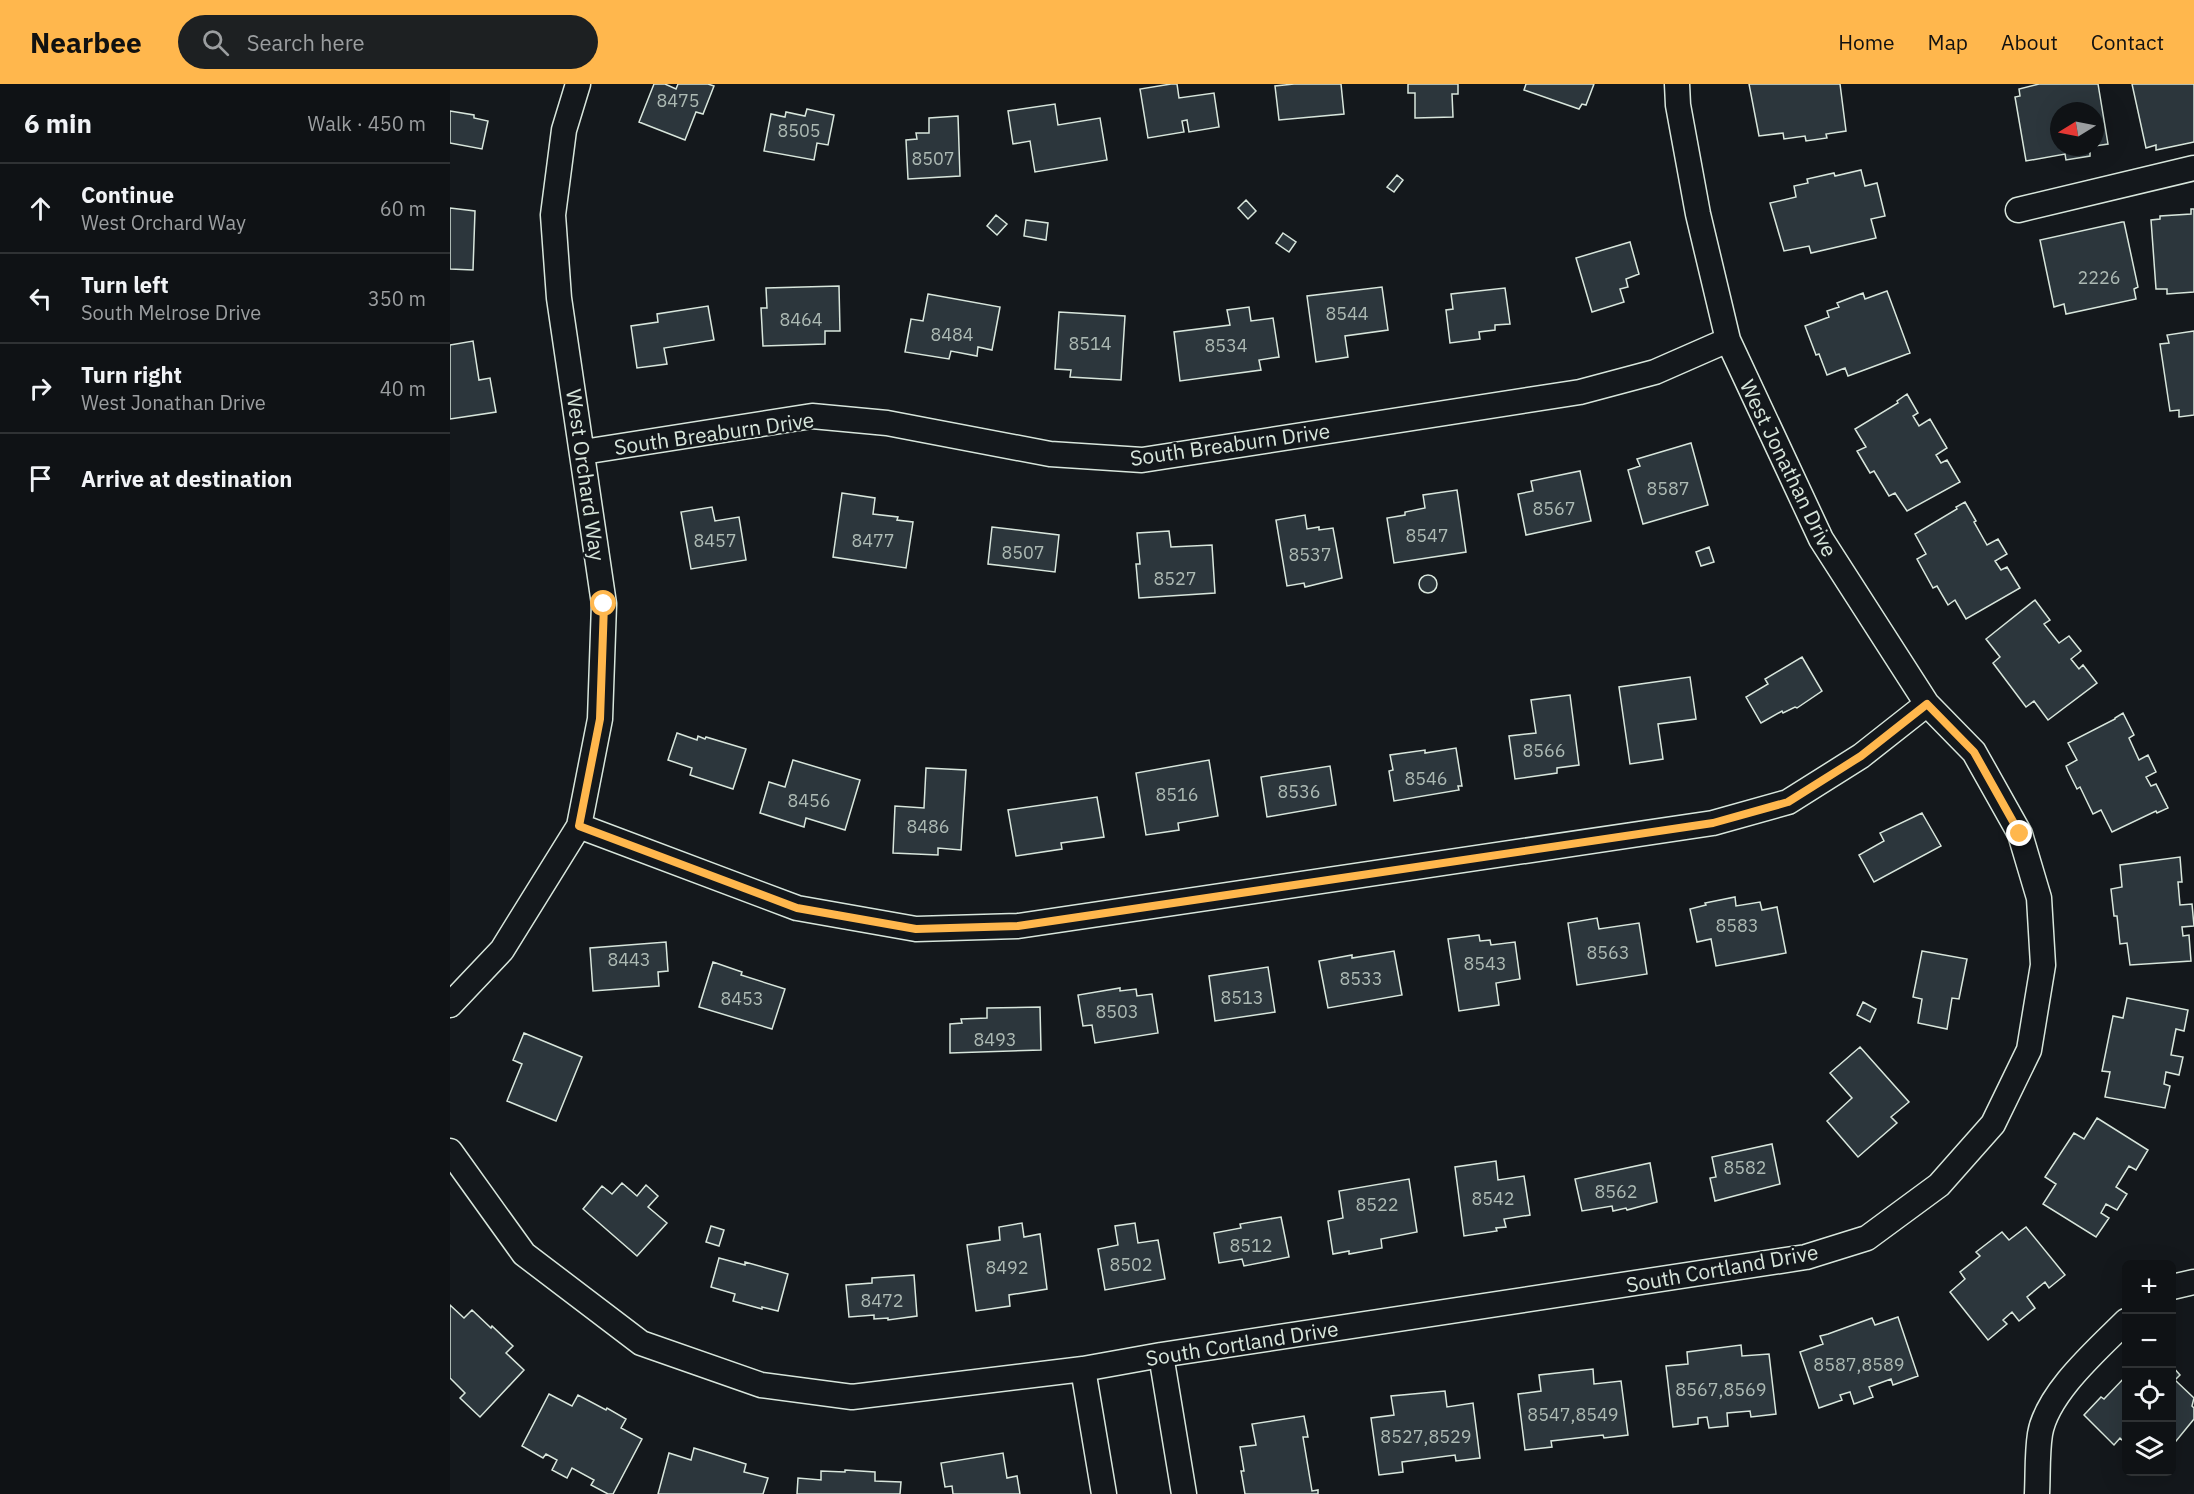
<!DOCTYPE html>
<html lang="en">
<head>
<meta charset="utf-8">
<style>
	body { margin:0; font-family:"IBM Plex Sans",sans-serif; background:#1d2022; color:#f1f3f6 }
	.controls { position:absolute; right:18px; bottom:18px; display:grid; overflow:hidden; border-radius:9px; box-shadow:0 6px 24px #0002 }
	.controls button { width:54px; height:54px; display:grid; place-items:center; padding:0; border:0; border-bottom:2px solid #2f3234; background:#0f1215; color:#f1f3f6; font:30px sans-serif }
	.compass { position:absolute; left:1600px; top:18px; width:54px; height:54px; border-radius:50%; background:#0f1215; box-shadow:0 6px 24px #0002; rotate:260deg }
	.stop { position:absolute; width:18px; height:18px; margin:-14px; border:4px solid #ffb74d; border-radius:50%; background:#fff }
	.stop.end { background:#ffb74d; border-color:#fff; box-shadow:0 2px 6px #0008 }
	.list { margin:0; padding:0; list-style:none }
	h2 { display:flex; justify-content:space-between; align-items:center; height:78px; margin:0; padding:0 24px; font-size:26px }
	h2 small { font-size:20px; font-weight:400; color:#9b9ea0 }
	.list li { display:grid; grid-template-columns:39px 1fr auto; gap:18px; align-items:center; box-sizing:border-box; height:90px; padding:0 24px; border-top:2px solid #2f3234 }
	.list b { display:block; font-size:22px; white-space:nowrap }
	.list p { margin:0; font-size:20px; white-space:nowrap; color:#9b9ea0 }
	.list em { font-size:20px; font-style:normal; color:#9b9ea0 }
	.icon { flex:none; width:33px; height:33px; fill:none; stroke:currentColor; stroke-width:2; stroke-linecap:round; stroke-linejoin:round }
	.map { position:relative; flex:none; width:1744px; height:1410px; overflow:hidden }
	header { display:flex; align-items:center; gap:36px; box-sizing:border-box; height:84px; padding:0 30px; background:#ffb74d; color:#111 }
	header strong { font-size:28px }
	nav { display:flex; gap:33px; margin-inline-start:auto; font-size:21px }
	.search { width:420px; height:54px; background:#1d2022; display:flex; align-items:center; gap:15px; box-sizing:border-box; padding:0 21px; border-radius:33px; color:#9b9ea0; font-size:22px }
	main { display:flex }
	aside { flex:1; background:#0f1215 }
	.map>svg:first-child { display:block }
	.building { fill:#2c363c; stroke:#d8e6dc; stroke-width:1.5 }
	.lines { fill:none; stroke-linecap:round; stroke-linejoin:round }
	.minor-casing { stroke:#d8e6dc; stroke-width:27 }
	.minor { stroke:#14181c; stroke-width:24 }
	.route { stroke:#ffb74d; stroke-width:8 }
	.labels { text-anchor:middle; dominant-baseline:central; stroke-width:4.5; stroke-linejoin:round; paint-order:stroke }
	.number-label { font-size:18px; fill:#adbab4 }
	.street-label { font-size:21px; fill:#d8e6dc; stroke:#14181c }
</style>
</head>
<body>
<header>
<strong>Nearbee</strong>
<div class="search"><svg class="icon" aria-label="search" viewBox="0 0 24 24"><circle cx="10" cy="10" r="6"/><path d="M15 15l6 6"/></svg>Search here</div>
<nav><a>Home</a><a>Map</a><a>About</a><a>Contact</a></nav>
</header>
<main>
<aside>
<h2>6 min<small>Walk · 450 m</small></h2>
<ul class="list">
<li><svg class="icon" aria-label="ahead" viewBox="0 0 24 24"><path d="M12 20V5M6 11l6-6 6 6"/></svg><div><b>Continue</b><p>West Orchard Way</p></div><em>60 m</em></li>
<li><svg class="icon" aria-label="left" viewBox="0 0 24 24"><path d="M17 20v-9H6M10 6l-5 5 5 5"/></svg><div><b>Turn left</b><p>South Melrose Drive</p></div><em>350 m</em></li>
<li><svg class="icon" aria-label="right" viewBox="0 0 24 24"><path d="M7 20v-9h11M14 6l5 5-5 5"/></svg><div><b>Turn right</b><p>West Jonathan Drive</p></div><em>40 m</em></li>
<li><svg class="icon" aria-label="arrive" viewBox="0 0 24 24"><path d="M6 21V4h12l-3 4 3 4H6"/></svg><div><b>Arrive at destination</b></div></li>
</ul>
</aside>
<div class="map">
<svg width="1744" height="1410" viewBox="0 0 1744 1410">
	<rect width="100%" height="100%" fill="#14181c"/>
	<path class="building" d="M 204,0 L 215,0 L 226,5 L 228,0 L 258,0 L 264,2 L 253,30 L 246,28 L 235,56 L 189,38 Z
		M 721,0 L 727,0 L 729,14 L 764,9 L 769,43 L 739,48 L 737,36 L 732,37 L 734,48 L 698,54 L 690,5 Z
		M 844,0 L 891,0 L 894,30 L 829,36 L 825,2 Z
		M 958,0 L 1008,0 L 1008,10 L 1002,10 L 1003,33 L 965,34 L 965,9 L 958,9 Z
		M 1076,0 L 1144,0 L 1136,21 L 1132,20 L 1129,25 L 1074,6 Z
		M 1299,0 L 1390,0 L 1396,47 L 1376,50 L 1377,54 L 1356,57 L 1355,52 L 1334,55 L 1333,49 L 1309,52 Z
		M 1589,0 L 1648,0 L 1658,60 L 1645,62 L 1645,27 L 1609,27 L 1609,63 L 1640,63 L 1640,72 L 1616,76 L 1615,70 L 1576,77 L 1565,13 L 1570,12 L 1569,5 Z
		M 1682,0 L 1744,0 L 1744,58 L 1706,66 L 1706,61 L 1696,64 Z
		M 605,20 L 608,41 L 650,34 L 657,76 L 585,88 L 580,57 L 563,60 L 558,27 Z
		M 357,25 L 384,31 L 378,61 L 367,59 L 364,76 L 314,67 L 321,30 L 335,33 L 336,28 L 355,32 Z
		M 0,27 L 24,31 L 24,34 L 38,37 L 32,65 L 0,59 Z
		M 508,32 L 510,92 L 458,95 L 456,56 L 467,55 L 466,49 L 479,49 L 479,34 Z
		M 1411,86 L 1415,102 L 1427,99 L 1435,132 L 1421,135 L 1426,154 L 1361,169 L 1359,162 L 1334,167 L 1320,119 L 1346,113 L 1344,102 L 1358,99 L 1357,95 L 1384,89 L 1385,92 Z
		M 947,91 L 953,96 L 944,108 L 937,103 Z
		M 796,116 L 806,127 L 798,135 L 788,124 Z
		M 0,124 L 25,127 L 23,186 L 0,185 Z
		M 1741,125 L 1744,125 L 1744,208 L 1717,210 L 1717,205 L 1706,205 L 1701,136 L 1710,135 L 1710,132 L 1741,130 Z
		M 546,131 L 557,140 L 547,151 L 537,142 Z
		M 576,136 L 598,139 L 596,156 L 574,152 Z
		M 1672,138 L 1674,138 L 1688,203 L 1684,205 L 1686,215 L 1616,230 L 1614,220 L 1604,223 L 1590,156 Z
		M 833,149 L 846,158 L 839,168 L 826,159 Z
		M 1180,158 L 1189,190 L 1176,195 L 1178,203 L 1170,205 L 1174,218 L 1142,228 L 1126,174 Z
		M 389,202 L 390,247 L 375,247 L 375,260 L 313,262 L 311,224 L 317,224 L 316,204 Z
		M 932,203 L 938,246 L 895,252 L 898,273 L 866,278 L 857,212 Z
		M 1055,204 L 1060,240 L 1045,241 L 1045,246 L 1029,248 L 1030,255 L 1000,259 L 996,226 L 1003,225 L 1001,210 Z
		M 1437,207 L 1460,269 L 1398,292 L 1395,284 L 1377,291 L 1369,270 L 1366,271 L 1355,242 L 1379,233 L 1377,227 L 1389,223 L 1387,219 L 1413,209 L 1415,215 Z
		M 478,210 L 550,223 L 542,266 L 528,263 L 527,272 L 501,267 L 499,275 L 455,268 L 461,235 L 473,237 Z
		M 258,222 L 264,256 L 214,264 L 217,280 L 187,284 L 181,242 L 208,238 L 207,230 Z
		M 799,223 L 801,237 L 823,234 L 829,273 L 809,276 L 811,286 L 730,297 L 724,248 L 780,241 L 777,226 Z
		M 609,228 L 675,232 L 671,296 L 620,293 L 621,286 L 605,285 Z
		M 1744,247 L 1744,331 L 1729,333 L 1729,326 L 1720,327 L 1710,260 L 1719,259 L 1717,251 Z
		M 23,257 L 29,296 L 40,294 L 46,328 L 0,335 L 0,261 Z
		M 1457,310 L 1468,329 L 1463,332 L 1469,342 L 1480,335 L 1497,364 L 1486,371 L 1491,379 L 1497,376 L 1510,398 L 1457,427 L 1445,409 L 1439,412 L 1424,387 L 1420,389 L 1407,367 L 1416,363 L 1405,345 L 1448,319 L 1447,317 Z
		M 1241,359 L 1258,421 L 1193,440 L 1178,386 L 1190,382 L 1187,375 Z
		M 1130,387 L 1141,437 L 1076,451 L 1068,410 L 1083,407 L 1081,397 Z
		M 1007,406 L 1016,468 L 944,479 L 937,434 L 955,431 L 955,428 L 975,424 L 973,411 Z
		M 392,409 L 425,414 L 423,430 L 448,433 L 447,436 L 463,438 L 456,484 L 383,473 Z
		M 1515,418 L 1526,437 L 1524,438 L 1537,461 L 1548,455 L 1557,470 L 1545,477 L 1551,486 L 1557,483 L 1570,504 L 1516,535 L 1505,516 L 1498,521 L 1487,502 L 1483,504 L 1467,475 L 1476,470 L 1465,450 L 1507,425 L 1506,423 Z
		M 262,423 L 265,437 L 289,433 L 296,476 L 241,485 L 231,428 Z
		M 855,431 L 857,445 L 869,443 L 869,446 L 883,444 L 892,494 L 855,503 L 854,499 L 837,502 L 826,436 Z
		M 542,443 L 609,451 L 605,488 L 538,480 Z
		M 719,447 L 721,463 L 762,461 L 765,509 L 689,514 L 686,480 L 690,480 L 687,449 Z
		M 1259,463 L 1264,478 L 1251,482 L 1246,468 Z
		M969 500a9 9 0 1 1 18 0a9 9 0 1 1-18 0Z
		M 1585,516 L 1600,536 L 1594,540 L 1609,559 L 1619,552 L 1631,567 L 1621,575 L 1629,585 L 1633,581 L 1647,599 L 1598,636 L 1584,617 L 1576,623 L 1543,579 L 1550,573 L 1536,555 Z
		M 1352,573 L 1372,607 L 1347,624 L 1345,623 L 1333,629 L 1332,627 L 1311,639 L 1296,613 L 1318,600 L 1315,595 Z
		M 1240,593 L 1246,635 L 1208,640 L 1213,675 L 1180,680 L 1169,603 Z
		M 1120,611 L 1129,681 L 1107,684 L 1107,689 L 1065,695 L 1059,652 L 1086,649 L 1081,616 Z
		M 1673,629 L 1684,651 L 1679,654 L 1689,676 L 1698,671 L 1706,688 L 1696,693 L 1701,702 L 1706,700 L 1718,724 L 1707,729 L 1706,727 L 1662,748 L 1651,726 L 1643,730 L 1630,703 L 1627,705 L 1618,687 L 1616,682 L 1627,676 L 1618,659 L 1665,635 L 1665,634 Z
		M 227,649 L 247,656 L 248,652 L 255,655 L 256,653 L 296,665 L 283,705 L 240,691 L 242,684 L 218,676 Z
		M 1006,664 L 1012,702 L 1008,702 L 1009,706 L 944,717 L 939,687 L 943,686 L 940,671 L 975,666 L 975,669 Z
		M 343,676 L 410,696 L 395,746 L 356,734 L 354,743 L 310,729 L 319,698 L 335,703 Z
		M 759,676 L 768,732 L 728,739 L 729,746 L 696,751 L 686,689 Z
		M 880,682 L 886,721 L 817,733 L 811,693 Z
		M 476,684 L 516,686 L 511,766 L 488,764 L 488,771 L 443,769 L 445,722 L 474,724 Z
		M 647,713 L 654,753 L 611,759 L 612,765 L 566,772 L 558,726 Z
		M 1472,729 L 1491,762 L 1424,798 L 1409,771 L 1434,757 L 1430,749 Z
		M 1730,773 L 1732,798 L 1728,798 L 1730,821 L 1742,820 L 1744,842 L 1732,843 L 1733,852 L 1739,851 L 1741,877 L 1680,881 L 1677,859 L 1670,860 L 1667,832 L 1664,832 L 1661,805 L 1672,803 L 1670,781 Z
		M 1285,813 L 1286,822 L 1310,818 L 1312,826 L 1327,823 L 1336,869 L 1266,882 L 1261,855 L 1247,858 L 1240,825 L 1256,821 L 1255,819 Z
		M 1147,834 L 1149,845 L 1189,839 L 1197,890 L 1127,901 L 1118,839 Z
		M 1029,851 L 1030,857 L 1040,856 L 1041,861 L 1065,858 L 1070,895 L 1046,899 L 1049,921 L 1009,927 L 998,855 Z
		M 216,858 L 218,887 L 208,888 L 209,902 L 143,907 L 140,864 Z
		M 944,867 L 952,911 L 878,924 L 869,877 L 902,871 L 902,874 Z
		M 1472,867 L 1517,875 L 1509,915 L 1502,914 L 1497,945 L 1468,939 L 1472,915 L 1463,913 Z
		M 263,878 L 292,888 L 291,891 L 335,905 L 322,945 L 249,923 Z
		M 818,883 L 825,928 L 765,937 L 759,892 Z
		M 670,904 L 670,907 L 686,905 L 687,912 L 702,910 L 708,949 L 645,959 L 642,941 L 633,942 L 628,911 Z
		M 1677,914 L 1738,926 L 1734,947 L 1726,945 L 1721,971 L 1733,973 L 1729,991 L 1716,988 L 1714,1000 L 1720,1002 L 1715,1024 L 1655,1013 L 1660,988 L 1652,987 L 1663,932 L 1673,934 Z
		M 1413,918 L 1426,925 L 1420,938 L 1407,931 Z
		M 590,923 L 591,966 L 500,969 L 500,940 L 512,939 L 511,935 L 537,934 L 537,924 Z
		M 74,949 L 132,973 L 106,1037 L 57,1017 L 72,980 L 63,976 Z
		M 1410,963 L 1459,1018 L 1441,1033 L 1447,1039 L 1408,1073 L 1377,1037 L 1402,1014 L 1380,989 Z
		M 1647,1034 L 1698,1066 L 1686,1086 L 1679,1082 L 1666,1103 L 1677,1110 L 1667,1126 L 1656,1120 L 1651,1129 L 1659,1134 L 1646,1153 L 1593,1120 L 1606,1100 L 1595,1093 L 1624,1049 L 1634,1055 Z
		M 1322,1060 L 1330,1100 L 1265,1117 L 1260,1094 L 1266,1093 L 1262,1073 Z
		M 1046,1077 L 1048,1096 L 1074,1092 L 1080,1131 L 1054,1135 L 1056,1143 L 1046,1144 L 1047,1147 L 1014,1152 L 1005,1083 Z
		M 1200,1079 L 1207,1118 L 1177,1126 L 1176,1124 L 1163,1127 L 1162,1122 L 1132,1127 L 1125,1095 Z
		M 959,1095 L 967,1148 L 931,1155 L 932,1164 L 899,1170 L 899,1167 L 883,1170 L 878,1137 L 893,1134 L 889,1107 Z
		M 172,1099 L 187,1112 L 196,1101 L 208,1112 L 198,1123 L 217,1139 L 187,1172 L 133,1125 L 152,1102 L 162,1110 Z
		M 831,1133 L 839,1173 L 794,1182 L 792,1175 L 769,1179 L 764,1149 L 791,1144 L 790,1140 Z
		M 572,1139 L 574,1153 L 590,1150 L 597,1205 L 559,1211 L 560,1222 L 526,1227 L 517,1161 L 550,1156 L 549,1143 Z
		M 685,1139 L 688,1159 L 708,1156 L 715,1195 L 655,1206 L 648,1165 L 668,1161 L 665,1142 Z
		M 261,1142 L 274,1146 L 269,1162 L 256,1158 Z
		M 1576,1143 L 1615,1191 L 1599,1204 L 1595,1198 L 1577,1213 L 1585,1224 L 1569,1237 L 1562,1228 L 1553,1236 L 1557,1240 L 1538,1256 L 1500,1208 L 1515,1195 L 1510,1188 L 1530,1172 L 1526,1168 L 1552,1148 L 1559,1156 Z
		M 269,1174 L 295,1181 L 295,1178 L 338,1190 L 328,1227 L 312,1223 L 312,1225 L 283,1217 L 285,1210 L 261,1203 Z
		M 464,1191 L 467,1232 L 438,1236 L 438,1234 L 424,1235 L 424,1231 L 399,1233 L 396,1201 L 422,1199 L 422,1194 Z
		M 0,1221 L 14,1234 L 22,1226 L 41,1244 L 42,1242 L 63,1262 L 56,1269 L 74,1286 L 30,1333 L 10,1314 L 15,1309 L 0,1294 Z
		M 1448,1233 L 1468,1292 L 1443,1301 L 1441,1295 L 1419,1303 L 1423,1313 L 1404,1320 L 1400,1308 L 1390,1311 L 1392,1316 L 1369,1324 L 1350,1268 L 1373,1260 L 1370,1252 L 1378,1250 L 1422,1234 L 1425,1241 Z
		M 1291,1261 L 1292,1272 L 1319,1270 L 1326,1330 L 1301,1333 L 1300,1327 L 1277,1329 L 1278,1342 L 1259,1344 L 1257,1333 L 1248,1334 L 1248,1340 L 1223,1343 L 1216,1282 L 1238,1280 L 1237,1268 Z
		M 1722,1282 L 1730,1291 L 1725,1296 L 1744,1314 L 1742,1322 L 1744,1324 L 1744,1335 L 1722,1362 Z
		M 1143,1285 L 1144,1300 L 1171,1297 L 1178,1351 L 1154,1354 L 1153,1351 L 1101,1357 L 1102,1363 L 1075,1366 L 1068,1310 L 1091,1307 L 1089,1291 Z
		M 1676,1292 L 1676,1360 L 1670,1354 L 1664,1361 L 1634,1331 L 1651,1313 L 1654,1315 Z
		M 995,1307 L 997,1323 L 1023,1319 L 1030,1374 L 1006,1377 L 1005,1371 L 952,1378 L 953,1388 L 929,1391 L 921,1334 L 944,1331 L 941,1312 Z
		M 99,1310 L 122,1322 L 128,1311 L 156,1326 L 157,1324 L 176,1335 L 171,1344 L 192,1355 L 163,1410 L 158,1410 L 141,1401 L 144,1396 L 122,1384 L 117,1394 L 102,1386 L 107,1376 L 96,1370 L 93,1374 L 72,1362 Z
		M 854,1332 L 858,1353 L 853,1353 L 862,1407 L 868,1406 L 868,1410 L 795,1410 L 791,1387 L 794,1387 L 790,1363 L 806,1361 L 802,1340 Z
		M 244,1364 L 296,1380 L 294,1388 L 318,1394 L 313,1410 L 208,1410 L 219,1369 L 241,1376 Z
		M 553,1369 L 557,1394 L 567,1392 L 570,1410 L 503,1410 L 502,1402 L 495,1403 L 491,1379 Z
		M 395,1386 L 425,1388 L 425,1397 L 451,1398 L 450,1410 L 347,1410 L 348,1394 L 371,1396 L 371,1387 L 395,1388 Z"/>
	<g class="lines">
		<defs>
			<path id="minor" d="M 1568,126 L 1744,84
				M 133,368 L 362,332 L 437,339 L 600,370 L 692,376 L 1130,308 L 1205,288 L 1278,256
				M 129,742 L 347,824 L 466,845 L 568,842 L 1263,739 L 1338,718 L 1411,672 L 1477,620
				M 0,921 L 52,866 L 129,742 L 150,635 L 154,520 L 109,214 L 103,131 L 114,46 L 128,0
				M 0,1067 L 74,1170 L 191,1259 L 311,1301 L 402,1313 L 633,1285 L 711,1271 L 1356,1173 L 1417,1154 L 1489,1101 L 1543,1040 L 1579,966 L 1593,881 L 1589,814 L 1570,750 L 1524,668 L 1477,620 L 1371,455 L 1278,256 L 1248,130 L 1228,21 L 1227,0
				M 1722,1203 L 1744,1198
				M 711,1271 L 734,1410
				M 633,1285 L 654,1410
				M 1587,1410 C 1588,1390 1587,1369 1590,1350 C 1597,1309 1648,1265 1676,1237"/>
		</defs>
		<use href="#minor" class="minor-casing"/>
		<use href="#minor" class="minor"/>
	</g>
	<g class="lines">
		<path class="route" d="M 154,520 L 150,635 L 129,742 L 347,824 L 466,845 L 568,842 L 1263,739 L 1338,718 L 1411,672 L 1477,620 L 1524,668 L 1570,750"/>
	</g>
	<g class="labels">
		<g class="number-label">
			<text x="228" y="16">8475</text>
			<text x="349" y="46">8505</text>
			<text x="483" y="74">8507</text>
			<text x="1649" y="193">2226</text>
			<text x="897" y="229">8544</text>
			<text x="351" y="235">8464</text>
			<text x="502" y="250">8484</text>
			<text x="640" y="259">8514</text>
			<text x="776" y="261">8534</text>
			<text x="1218" y="404">8587</text>
			<text x="1104" y="424">8567</text>
			<text x="977" y="451">8547</text>
			<text x="265" y="456">8457</text>
			<text x="423" y="456">8477</text>
			<text x="573" y="468">8507</text>
			<text x="860" y="470">8537</text>
			<text x="725" y="494">8527</text>
			<text x="1094" y="666">8566</text>
			<text x="976" y="694">8546</text>
			<text x="849" y="707">8536</text>
			<text x="727" y="710">8516</text>
			<text x="359" y="716">8456</text>
			<text x="478" y="742">8486</text>
			<text x="1287" y="841">8583</text>
			<text x="1158" y="868">8563</text>
			<text x="179" y="875">8443</text>
			<text x="1035" y="879">8543</text>
			<text x="911" y="894">8533</text>
			<text x="792" y="913">8513</text>
			<text x="292" y="914">8453</text>
			<text x="667" y="927">8503</text>
			<text x="545" y="955">8493</text>
			<text x="1295" y="1083">8582</text>
			<text x="1166" y="1107">8562</text>
			<text x="1043" y="1114">8542</text>
			<text x="927" y="1120">8522</text>
			<text x="801" y="1161">8512</text>
			<text x="681" y="1180">8502</text>
			<text x="557" y="1183">8492</text>
			<text x="432" y="1216">8472</text>
			<text x="1409" y="1280">8587,8589</text>
			<text x="1271" y="1305">8567,8569</text>
			<text x="1123" y="1330">8547,8549</text>
			<text x="976" y="1352">8527,8529</text>
		</g>
		<g class="street-label">
			<text transform="translate(264 349) rotate(-8)">South Breaburn Drive</text>
			<text transform="translate(780 360) rotate(-8)">South Breaburn Drive</text>
			<text transform="translate(1339 384) rotate(64)">West Jonathan Drive</text>
			<text transform="translate(136 391) rotate(82)">West Orchard Way</text>
			<text transform="translate(1272 1184) rotate(-10)">South Cortland Drive</text>
			<text transform="translate(792 1259) rotate(-9)">South Cortland Drive</text>
		</g>
	</g>
</svg>
<div class="controls">
<button>+</button>
<button>−</button>
<button><svg class="icon" aria-label="locate" viewBox="0 0 24 24"><circle cx="12" cy="12" r="6"/><path d="M12 2v4M12 18v4M2 12h4M18 12h4"/></svg></button>
<button><svg class="icon" aria-label="layers" viewBox="0 0 24 24"><path d="M12 4l9 5-9 5-9-5zM3 14l9 5 9-5"/></svg></button>
</div>
<svg class="compass" viewBox="-18 -18 36 36"><path d="M0-13l5 13h-10z" fill="#e53935"/><path d="M0 13l5-13h-10z" fill="#9b9ea0"/></svg>
<div class="stop" style="left:154px;top:520px"></div>
<div class="stop end" style="left:1570px;top:750px"></div>
</div>
</main>
</body>
</html>
